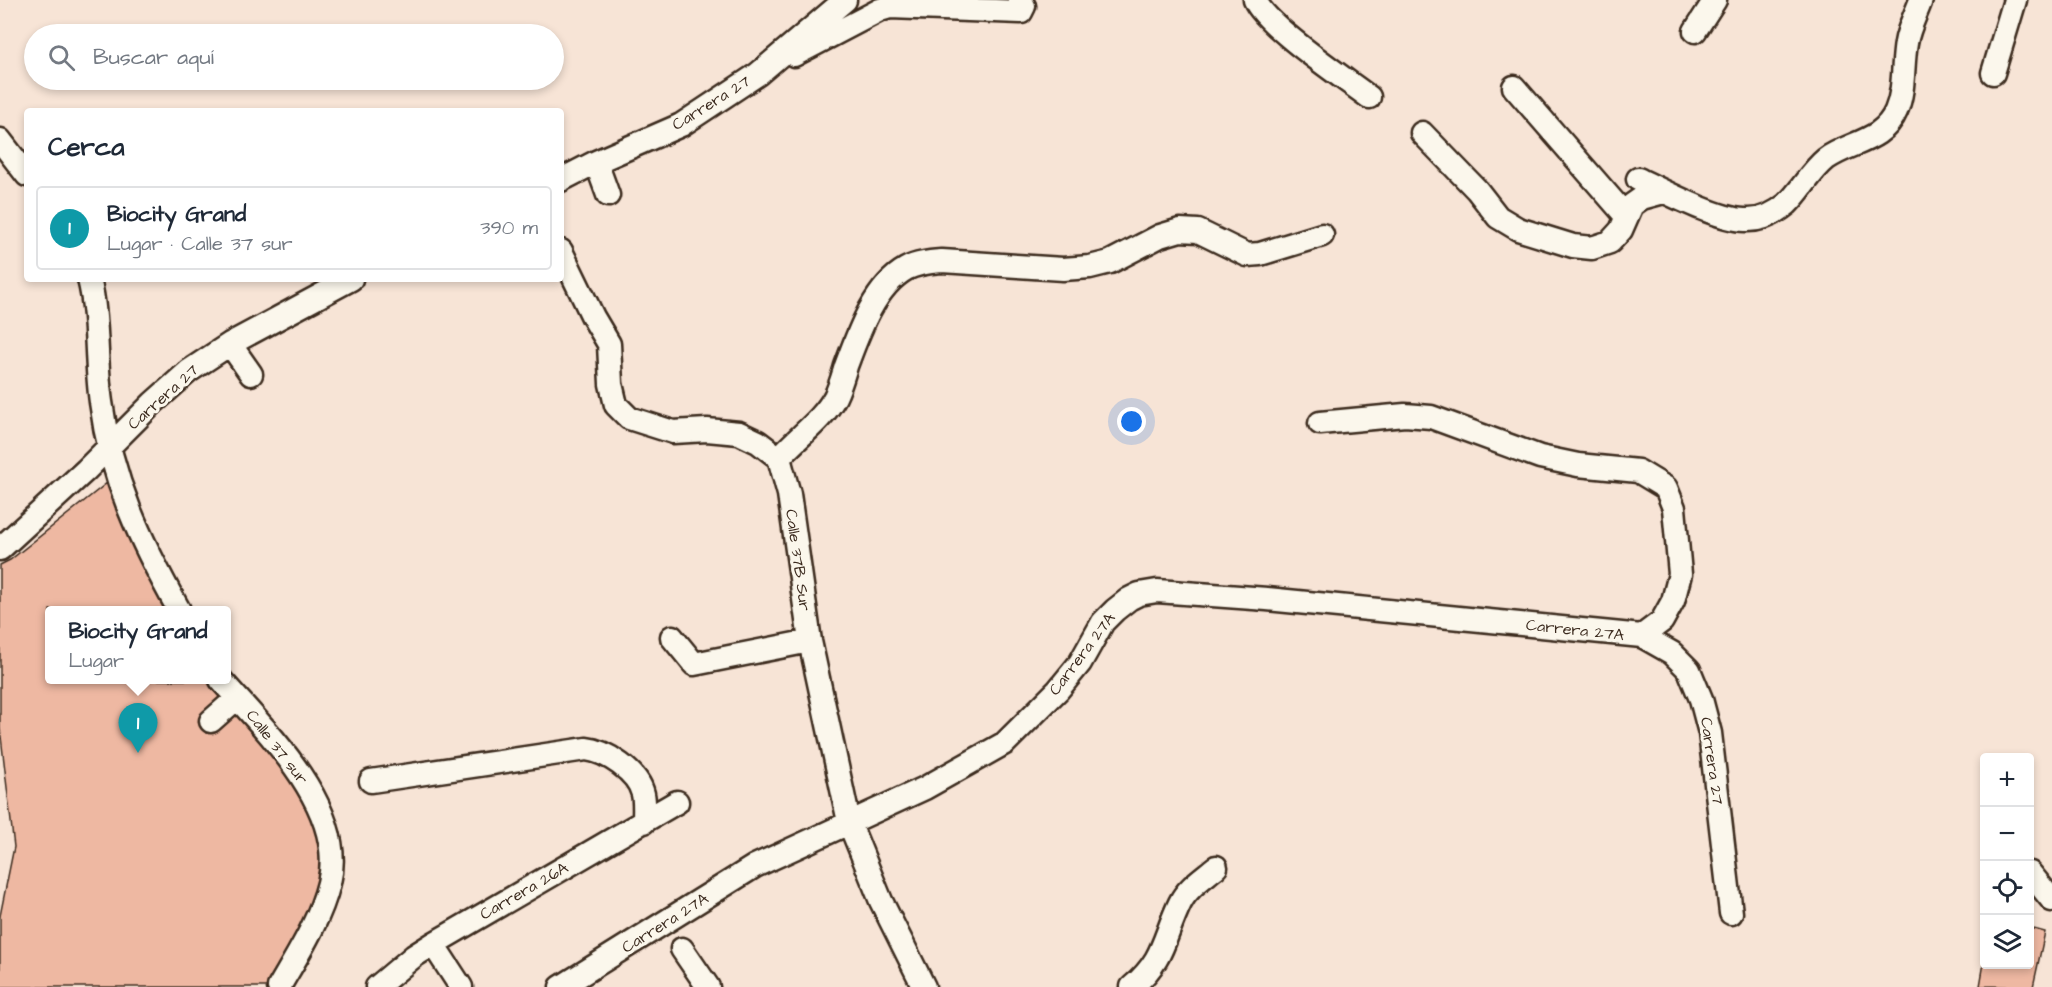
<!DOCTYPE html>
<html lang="es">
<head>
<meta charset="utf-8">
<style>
	body { margin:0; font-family:"Architects Daughter",sans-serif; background:#f6f6f7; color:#1f2937 }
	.controls { position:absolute; right:18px; bottom:18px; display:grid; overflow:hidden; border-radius:6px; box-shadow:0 3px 9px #0003 }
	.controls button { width:54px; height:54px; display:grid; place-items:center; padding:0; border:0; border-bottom:2px solid #e0e1e3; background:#fff; color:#1f2937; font:30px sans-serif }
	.you { position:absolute; left:1132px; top:422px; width:21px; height:21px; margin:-15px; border:4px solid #fff; border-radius:50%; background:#1a73e8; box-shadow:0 0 0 9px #1a73e833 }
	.badge { display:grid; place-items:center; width:39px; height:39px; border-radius:50%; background:#3b2a1e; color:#fff; font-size:20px; font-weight:700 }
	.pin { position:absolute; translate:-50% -50px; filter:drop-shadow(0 2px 3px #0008) }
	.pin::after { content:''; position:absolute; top:32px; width:21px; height:18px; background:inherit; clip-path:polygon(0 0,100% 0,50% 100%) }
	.popup { position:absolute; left:45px; top:606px; width:186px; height:78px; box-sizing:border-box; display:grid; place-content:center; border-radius:6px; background:#fff; filter:drop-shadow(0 2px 4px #0005); font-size:20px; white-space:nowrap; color:#747a83 }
	.popup b { font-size:22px; color:#1f2937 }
	.popup::after { content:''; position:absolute; left:50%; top:100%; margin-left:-12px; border:12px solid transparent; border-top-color:#fff }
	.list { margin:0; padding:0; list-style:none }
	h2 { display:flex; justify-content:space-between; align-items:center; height:78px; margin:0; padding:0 24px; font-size:26px }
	h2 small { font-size:20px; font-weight:400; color:#747a83 }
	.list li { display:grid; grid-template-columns:39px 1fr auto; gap:18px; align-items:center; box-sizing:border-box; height:84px; margin:0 12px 12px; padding:0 12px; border:2px solid #e0e1e3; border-radius:6px }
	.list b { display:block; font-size:22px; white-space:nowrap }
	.list p { margin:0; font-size:20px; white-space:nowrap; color:#747a83 }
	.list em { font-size:20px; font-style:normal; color:#747a83 }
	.icon { flex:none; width:33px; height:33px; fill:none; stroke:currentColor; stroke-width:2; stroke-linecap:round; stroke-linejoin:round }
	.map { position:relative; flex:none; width:2052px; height:987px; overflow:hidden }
	.search { position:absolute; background:#fff; box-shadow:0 3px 9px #0003; left:24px; top:24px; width:540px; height:66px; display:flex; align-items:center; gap:15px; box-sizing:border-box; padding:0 21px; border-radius:33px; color:#747a83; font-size:22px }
	.panel { position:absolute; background:#fff; box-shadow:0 3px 9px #0003; left:24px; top:108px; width:540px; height:174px; border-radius:6px }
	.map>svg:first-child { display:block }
	.building { fill:#eeb8a2; stroke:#3b2a1e; stroke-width:1.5 }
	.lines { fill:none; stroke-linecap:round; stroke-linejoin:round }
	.minor-casing { stroke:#3b2a1e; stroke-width:27 }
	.minor { stroke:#fbf7ec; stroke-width:22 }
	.labels { text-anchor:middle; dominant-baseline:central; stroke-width:6; stroke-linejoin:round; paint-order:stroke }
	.street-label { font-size:16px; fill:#3b2a1e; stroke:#fbf7ec }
</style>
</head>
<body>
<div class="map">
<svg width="2052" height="987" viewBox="0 0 2052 987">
	<rect width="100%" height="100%" fill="#f7e4d6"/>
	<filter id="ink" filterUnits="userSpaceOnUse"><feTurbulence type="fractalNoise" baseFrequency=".0167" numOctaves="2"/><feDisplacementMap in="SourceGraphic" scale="12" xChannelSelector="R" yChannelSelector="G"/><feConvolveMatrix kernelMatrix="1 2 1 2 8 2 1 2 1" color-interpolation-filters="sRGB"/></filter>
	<g filter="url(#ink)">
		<path class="building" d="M 107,483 L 158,594 L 168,610 L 50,610 L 50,680 L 211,680 L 309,801 L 325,853 L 313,904 L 271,987 L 0,987 L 0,916 L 14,847 L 0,728 L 0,565 L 10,560 Z
			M 2030,928 L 2045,932 L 2033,987 L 1980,986 L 1984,963 L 2030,964 Z"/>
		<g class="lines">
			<defs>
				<path id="minor" d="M 1255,0 C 1266,26 1344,78 1369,97
					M 1695,31 L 1715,0
					M 794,55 L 880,10 L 890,7 L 1021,12 L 1024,6 L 1020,0
					M 1993,73 L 2015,0
					M 1514,87 L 1626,216
					M 1422,133 L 1477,190 L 1498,217 L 1518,229 L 1573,246 L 1592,248 L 1610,242 L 1621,230 L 1632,205 L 1642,198 L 1664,192
					M 0,140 L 27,175
					M 596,162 L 608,195
					M 1638,179 C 1663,191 1719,220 1745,220 C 1760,221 1775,214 1787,204 C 1801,191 1810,172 1826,159 C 1849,142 1883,142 1896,111 C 1905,90 1902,66 1906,43 C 1908,29 1916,14 1921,0
					M 561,180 L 596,162 L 681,125 L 758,74 L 845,0
					M 561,251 L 593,317 L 609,344 L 611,384 L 616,405 L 629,418 L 673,432 L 707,430 L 739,433 L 758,442 L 779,458 L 789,494 L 810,641 L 849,822 L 881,901 L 924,987
					M 89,279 C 99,319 95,361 101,402 C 111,480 141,542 179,610
					M 230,344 L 251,374
					M 1320,423 L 1405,415 L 1431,417 L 1540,457 L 1578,465 L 1638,471 L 1666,488 L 1674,508 L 1680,574 L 1673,601 L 1662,621 L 1642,636
					M 779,458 C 797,437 822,421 835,397 C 840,387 843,376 846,366 C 858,334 874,287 906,269 C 917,263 930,262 942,261 L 1063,269 L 1090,267 L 1110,262 L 1160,236 L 1180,230 L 1198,231 L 1247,255 L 1260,254 L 1322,235
					M 0,549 L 86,470 L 153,403 L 189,371 L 230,344 L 351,279
					M 672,637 L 694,664 L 810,641
					M 221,680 C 266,731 348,809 329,883 C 320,920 298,954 279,987
					M 211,721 L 237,698
					M 371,781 L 586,749 C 606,751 638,772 643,794 C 645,803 644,813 644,822
					M 2030,873 L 2052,900
					M 433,944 L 461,987
					M 682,949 L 708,987
					M 377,987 L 414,956 L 433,944 L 677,802
					M 561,987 L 755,866 L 925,788 L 1005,743 L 1058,690 L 1080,663 L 1103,622 L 1115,610 L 1129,599 L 1139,594 L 1157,591 L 1267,599 L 1642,636 L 1672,653 L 1689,670 L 1701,699 L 1710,733 L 1731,913
					M 1132,987 C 1165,959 1163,938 1180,903 C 1187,888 1203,878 1216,867"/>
			</defs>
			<use href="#minor" class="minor-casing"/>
			<use href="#minor" class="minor"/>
		</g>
	</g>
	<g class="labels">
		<g class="street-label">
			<text transform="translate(711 103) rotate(-32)">Carrera 27</text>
			<text transform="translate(163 397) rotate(-42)">Carrera 27</text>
			<text transform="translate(798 560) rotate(82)">Calle 37B Sur</text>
			<text transform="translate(1575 630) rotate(6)">Carrera 27A</text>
			<text transform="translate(1082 654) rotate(-53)">Carrera 27A</text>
			<text transform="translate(277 747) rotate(52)">Calle 37 sur</text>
			<text transform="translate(1712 761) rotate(82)">Carrera 27</text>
			<text transform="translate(524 891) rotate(-30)">Carrera 26A</text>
			<text transform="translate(665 923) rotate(-32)">Carrera 27A</text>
		</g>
	</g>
</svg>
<div class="controls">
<button>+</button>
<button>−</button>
<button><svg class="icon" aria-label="locate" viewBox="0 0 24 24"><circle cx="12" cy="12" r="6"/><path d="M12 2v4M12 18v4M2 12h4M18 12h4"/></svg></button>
<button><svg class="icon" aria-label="layers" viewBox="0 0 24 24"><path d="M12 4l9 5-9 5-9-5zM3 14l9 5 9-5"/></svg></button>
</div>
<div class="you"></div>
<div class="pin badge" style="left:138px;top:753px;background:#0f9aa8">1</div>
<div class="popup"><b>Biocity Grand</b>Lugar</div>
<div class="search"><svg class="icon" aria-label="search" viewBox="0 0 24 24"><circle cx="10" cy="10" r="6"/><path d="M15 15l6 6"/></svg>Buscar aquí</div>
<section class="panel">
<h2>Cerca<small></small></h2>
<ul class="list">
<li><span class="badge" style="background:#0f9aa8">1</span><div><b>Biocity Grand</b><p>Lugar · Calle 37 sur</p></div><em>390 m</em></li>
</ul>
</section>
</div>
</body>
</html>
